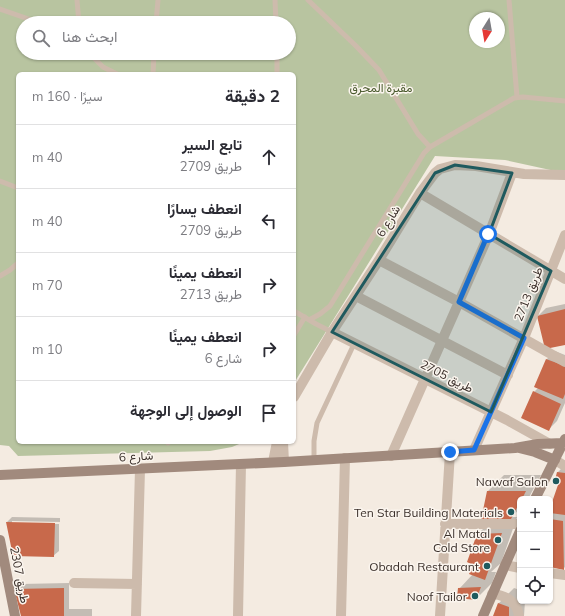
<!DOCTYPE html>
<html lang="ar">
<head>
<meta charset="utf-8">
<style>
	body { margin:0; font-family:Mulish,Vazirmatn,sans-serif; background:#f2f2f3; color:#2b2b33; direction:rtl }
	.controls { position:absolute; right:12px; bottom:12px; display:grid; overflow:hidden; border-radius:6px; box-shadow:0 1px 3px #0004 }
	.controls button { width:36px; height:36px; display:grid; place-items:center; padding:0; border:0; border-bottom:1px solid #e1e1e2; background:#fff; color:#2b2b33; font:20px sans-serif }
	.compass { position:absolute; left:469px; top:12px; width:36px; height:36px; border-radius:50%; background:#fff; box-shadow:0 1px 3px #0004; rotate:191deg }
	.stop { position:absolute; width:12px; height:12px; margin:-9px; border:3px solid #1a73e8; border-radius:50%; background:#fff }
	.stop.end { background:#1a73e8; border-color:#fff; box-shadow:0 1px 4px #0008 }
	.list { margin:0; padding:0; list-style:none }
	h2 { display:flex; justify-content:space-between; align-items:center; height:52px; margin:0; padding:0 16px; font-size:17px }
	h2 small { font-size:13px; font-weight:400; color:#7c7c81 }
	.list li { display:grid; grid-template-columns:26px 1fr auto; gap:12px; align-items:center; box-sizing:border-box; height:64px; padding:0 16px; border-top:1px solid #e1e1e2 }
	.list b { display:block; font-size:15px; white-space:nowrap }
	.list p { margin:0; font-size:13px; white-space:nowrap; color:#7c7c81 }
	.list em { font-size:13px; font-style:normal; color:#7c7c81 }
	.icon { flex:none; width:22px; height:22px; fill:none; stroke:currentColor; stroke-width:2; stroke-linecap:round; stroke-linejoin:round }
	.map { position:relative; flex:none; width:565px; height:616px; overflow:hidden; direction:ltr }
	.search { position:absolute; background:#fff; box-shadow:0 1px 3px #0004; left:16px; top:16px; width:280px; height:44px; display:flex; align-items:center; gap:10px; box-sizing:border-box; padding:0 14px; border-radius:22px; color:#7c7c81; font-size:15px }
	.panel { position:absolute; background:#fff; box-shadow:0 1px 3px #0004; left:16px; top:72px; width:280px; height:372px; border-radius:6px; direction:rtl }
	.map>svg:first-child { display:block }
	.green { fill:#b8c4a0; fill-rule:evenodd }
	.shadow { fill:#0003 }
	.building { fill:#c8694b }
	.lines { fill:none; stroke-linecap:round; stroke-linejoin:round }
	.lane { stroke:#cdbbac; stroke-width:5 }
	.street { stroke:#cdbbac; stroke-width:10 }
	.secondary { stroke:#a18a7d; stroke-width:10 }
	.route { stroke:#1a73e8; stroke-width:5 }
	.marked { fill:#1f5a5e; fill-opacity:0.2; stroke:#1f5a5e; stroke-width:3; stroke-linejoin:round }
	.poi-dot { fill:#1f5a5e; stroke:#fbf5ee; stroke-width:1.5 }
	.labels { text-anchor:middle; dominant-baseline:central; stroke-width:3; stroke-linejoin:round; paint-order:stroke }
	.park-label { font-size:12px; fill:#4a5a2e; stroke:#fbf5ee }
	.street-label { font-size:12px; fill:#3b302b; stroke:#fbf5ee }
	.poi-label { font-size:12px; fill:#3b302b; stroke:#fbf5ee; text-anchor:end }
</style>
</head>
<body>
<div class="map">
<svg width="565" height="616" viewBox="0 0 565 616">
	<rect width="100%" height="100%" fill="#f4ebe1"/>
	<path class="green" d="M 0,0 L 565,0 L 565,170 L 555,171 L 505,160 L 435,156 L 294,383 L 294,74 L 18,74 L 18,442 L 244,442 L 232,447 L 210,451 L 18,456 L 9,446 L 0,445 ZM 475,18 L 499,18 L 499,42 L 475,42 ZM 23,23 L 289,23 L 289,53 L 23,53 Z"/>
	<path class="shadow" d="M 565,304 L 565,344 L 538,316 L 546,308 Z
		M 555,351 L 565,355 L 565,403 L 557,421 L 548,430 L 534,392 L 538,388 L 535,387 L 547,359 Z
		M 565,465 L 565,567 L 563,569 L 550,566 L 550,506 L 553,503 L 560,482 L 557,473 Z
		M 504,475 L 541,475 L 528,499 L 520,499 L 520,509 L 511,517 L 517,517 L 501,563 L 491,572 L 496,572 L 492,583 L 476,599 L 459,589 L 473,574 L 478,534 L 494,518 L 488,491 Z
		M 12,517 L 60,518 L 60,522 L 12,521 L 12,523 L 59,524 L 59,551 L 53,556 L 7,522 Z
		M 69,583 L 69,609 L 92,609 L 92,616 L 22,616 L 15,589 L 21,584 Z
		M 514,588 L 520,590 L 520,601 L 525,601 L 524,616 L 494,616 L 498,604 Z"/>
	<path class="building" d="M 565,309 L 565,345 L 545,349 L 537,316 Z
		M 546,359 L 565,366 L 565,394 L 563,399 L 534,387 Z
		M 533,391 L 561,404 L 549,431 L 521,418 Z
		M 557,472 L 565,473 L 565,515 L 550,513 L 550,508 L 559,482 L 555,480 Z
		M 487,491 L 526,491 L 522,499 L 520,499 L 520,502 L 511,519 L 481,520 Z
		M 550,519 L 563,521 L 564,570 L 550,567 Z
		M 6,522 L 55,523 L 54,557 L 13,556 Z
		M 502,533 L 485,580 L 469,574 L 473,565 L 467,562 L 477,534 Z
		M 481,587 L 476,600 L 457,598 L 458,588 Z
		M 64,588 L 64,616 L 21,616 L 14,589 Z
		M 498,603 L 509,607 L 509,616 L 493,616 Z"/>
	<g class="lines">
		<path class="lane" d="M 77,0 L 79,23
			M 275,0 L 276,23
			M 308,0 L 356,46 L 379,70 L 418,134 L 430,147
			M 509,0 L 517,97
			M 0,9 L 40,23
			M 156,23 L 158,0
			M 89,53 L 103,67 L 117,74
			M 277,53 L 277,74
			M 153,74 L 154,53
			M 0,181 L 18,188
			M 0,276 L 10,270 L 18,263
			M 294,311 L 316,324 L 332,332
			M 309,320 L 320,314 L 330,306 L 424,153 L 430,147 L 514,98 L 523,97 L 565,101
			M 294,335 L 305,317
			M 168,442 L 168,443
			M 314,460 L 314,441 L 317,423 L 354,344"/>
		<path class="street" d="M 420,193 L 565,279
			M 379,260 L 459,302 L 565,362
			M 356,296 L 508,375
			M 332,332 L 507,420 L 550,444
			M 294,397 L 332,332 L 379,260 L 420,193 L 435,173 L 440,169 L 455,165 L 476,166 L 524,174 L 565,175
			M 283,442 L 284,462
			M 474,450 L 524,338 L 565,235
			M 391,456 L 489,234 L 512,173
			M 555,460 L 565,466
			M 273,462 L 277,442
			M 445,524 L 520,524
			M 505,565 L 520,568
			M 550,573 L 565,575
			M 74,583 L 137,584
			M 492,594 C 505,595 517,601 519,616
			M 136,616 L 140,469
			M 238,616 L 241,464
			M 341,616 L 345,458
			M 440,616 L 450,452"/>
		<path class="secondary" d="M 519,448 L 535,452 L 555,460
			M 0,475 L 284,462 L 515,448 L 538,444 L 563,443
			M 535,499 L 565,439
			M 0,540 L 15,616
			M 483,616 L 520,531"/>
	</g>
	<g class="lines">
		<path class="route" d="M 450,452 L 474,450 L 524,338 L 459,302 L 488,234"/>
	</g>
	<path class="marked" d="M 455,165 L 512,173 L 489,234 L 551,271 L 491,412 L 332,332 L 435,173 Z"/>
	<g class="poi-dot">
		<circle cx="556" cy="481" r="4"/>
		<circle cx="511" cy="512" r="4"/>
		<circle cx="498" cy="540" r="4"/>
		<circle cx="487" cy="566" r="4"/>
		<circle cx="475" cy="596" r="4"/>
	</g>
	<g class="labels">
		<g class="park-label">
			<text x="381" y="87">مقبرة المحرق</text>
		</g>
		<g class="street-label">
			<text transform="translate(388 221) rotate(-59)">شارع 6</text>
			<text transform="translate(528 294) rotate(-68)">طريق 2713</text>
			<text transform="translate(447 376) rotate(27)">طريق 2705</text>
			<text transform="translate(136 456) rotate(-3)">شارع 6</text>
			<text transform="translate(20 575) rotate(79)">طريق 2307</text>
		</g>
		<g class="poi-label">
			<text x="548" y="481">Nawaf Salon</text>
			<text x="503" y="512">Ten Star Building Materials</text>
			<text x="490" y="533">Al Matal<tspan x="490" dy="14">Cold Store</tspan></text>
			<text x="479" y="566">Obadah Restaurant</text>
			<text x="467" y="596">Noof Tailor</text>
		</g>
	</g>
</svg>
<div class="controls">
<button>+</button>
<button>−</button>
<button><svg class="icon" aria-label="locate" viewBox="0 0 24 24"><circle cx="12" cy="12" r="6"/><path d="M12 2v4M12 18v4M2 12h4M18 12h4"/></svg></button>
</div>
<svg class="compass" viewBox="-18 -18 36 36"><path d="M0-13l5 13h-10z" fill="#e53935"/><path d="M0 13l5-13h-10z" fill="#7c7c81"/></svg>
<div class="stop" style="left:488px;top:234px"></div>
<div class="stop end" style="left:450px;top:452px"></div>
<div class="search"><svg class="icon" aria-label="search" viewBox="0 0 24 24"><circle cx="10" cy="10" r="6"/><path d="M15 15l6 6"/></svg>ابحث هنا</div>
<section class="panel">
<h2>2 دقيقة<small>سيرًا · 160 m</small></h2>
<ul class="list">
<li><svg class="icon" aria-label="ahead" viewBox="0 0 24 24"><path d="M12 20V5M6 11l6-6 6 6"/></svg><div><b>تابع السير</b><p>طريق 2709</p></div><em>40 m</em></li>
<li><svg class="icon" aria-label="left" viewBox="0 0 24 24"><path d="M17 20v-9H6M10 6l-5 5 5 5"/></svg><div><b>انعطف يسارًا</b><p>طريق 2709</p></div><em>40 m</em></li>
<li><svg class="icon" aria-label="right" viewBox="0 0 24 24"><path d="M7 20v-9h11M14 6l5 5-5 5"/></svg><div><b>انعطف يمينًا</b><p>طريق 2713</p></div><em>70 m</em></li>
<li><svg class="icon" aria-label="right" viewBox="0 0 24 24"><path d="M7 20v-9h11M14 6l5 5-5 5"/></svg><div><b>انعطف يمينًا</b><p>شارع 6</p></div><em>10 m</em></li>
<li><svg class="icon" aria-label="arrive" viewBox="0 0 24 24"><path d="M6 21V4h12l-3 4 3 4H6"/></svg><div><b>الوصول إلى الوجهة</b></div></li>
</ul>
</section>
</div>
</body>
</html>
